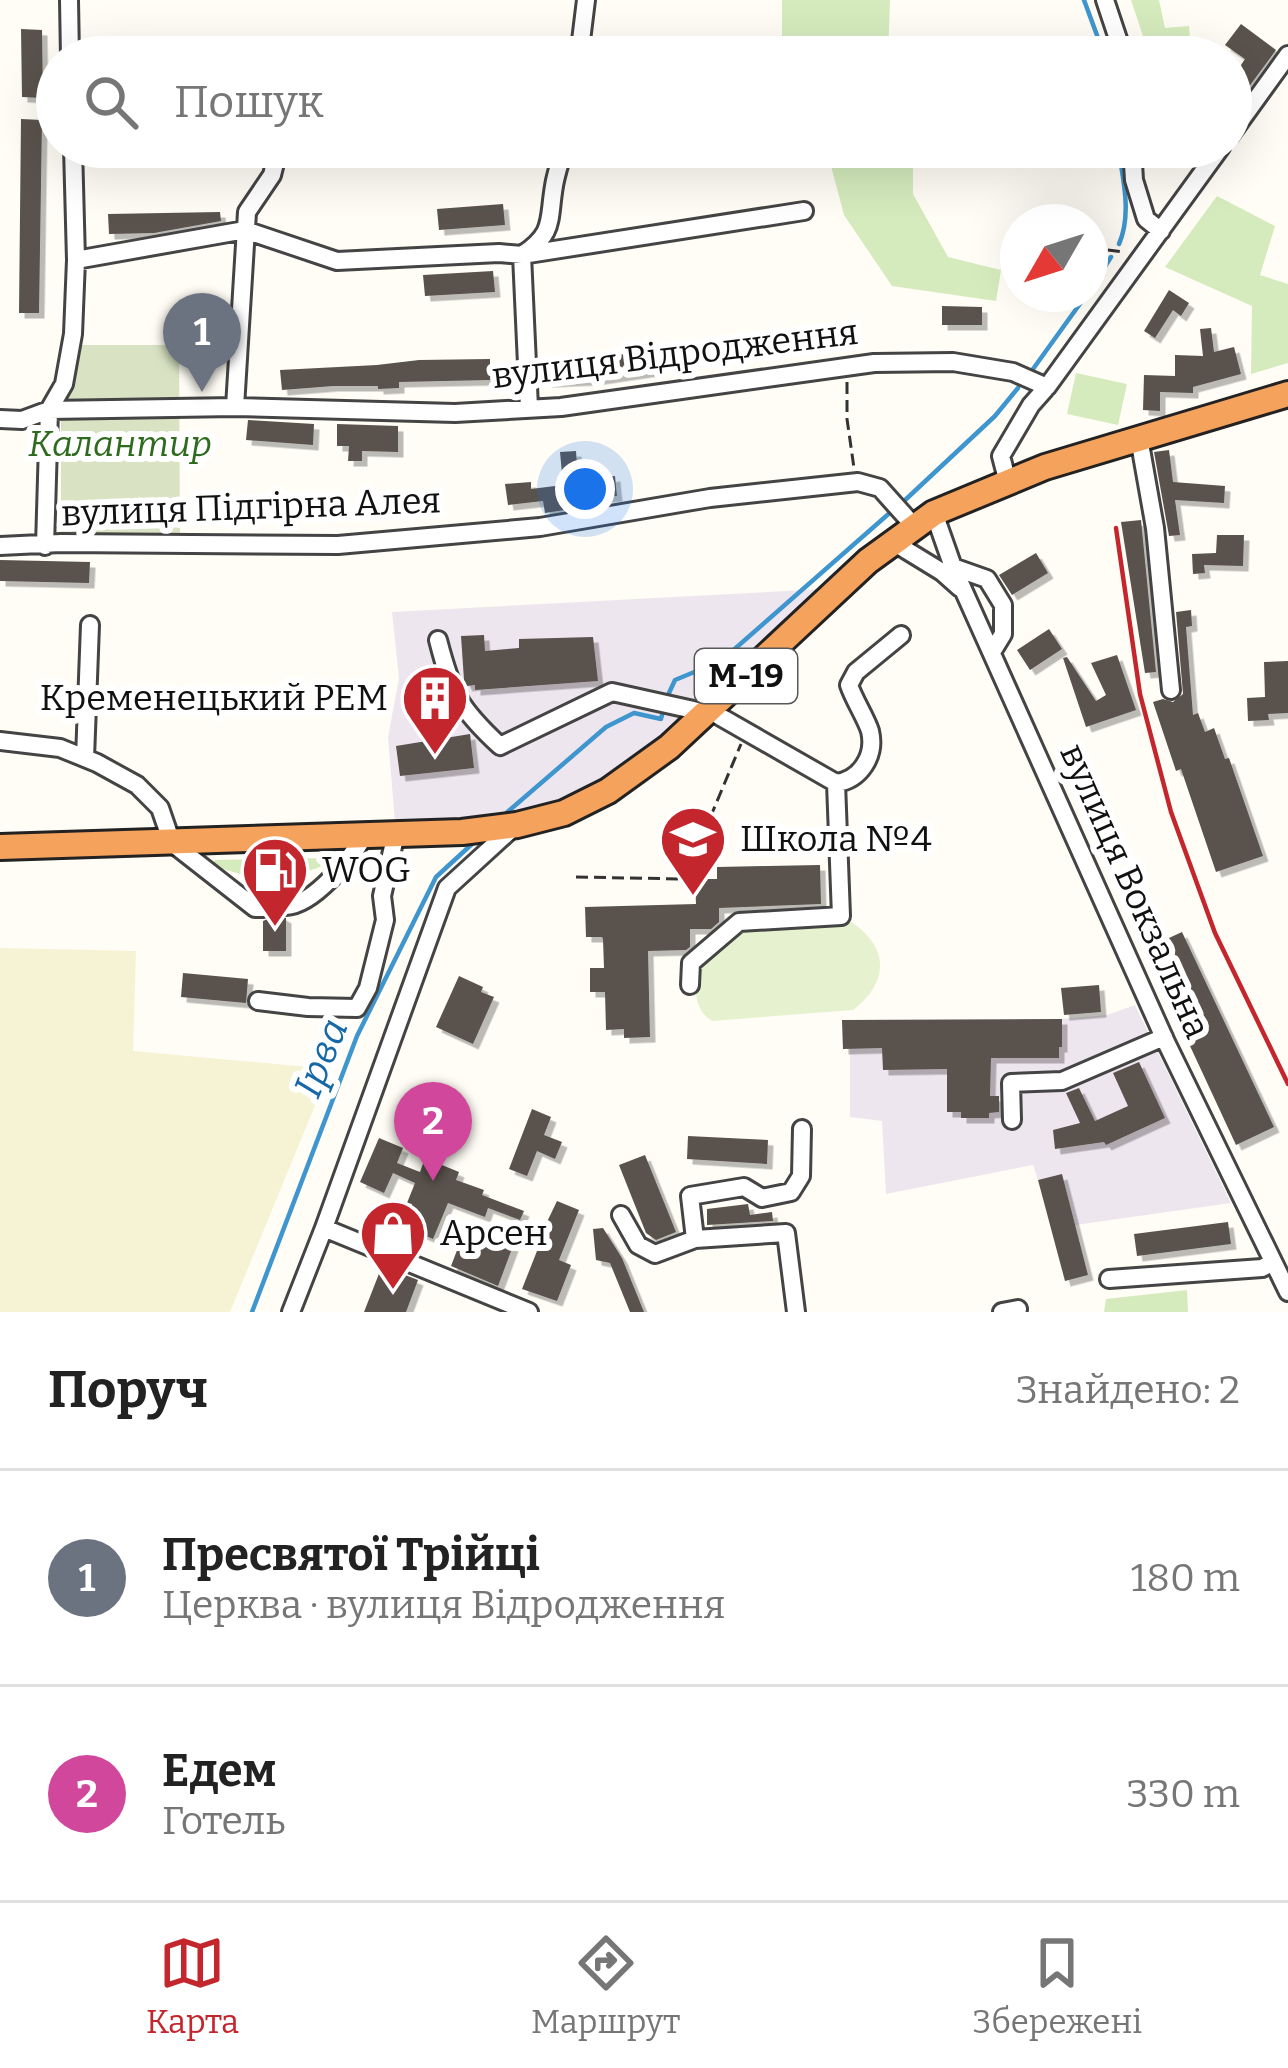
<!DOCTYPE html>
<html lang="uk">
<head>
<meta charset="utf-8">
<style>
	body { margin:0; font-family:Bitter,serif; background:#f6f6f6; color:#222 }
	.compass { position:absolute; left:1000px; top:204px; width:108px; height:108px; border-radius:50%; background:#fff; box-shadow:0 12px 48px #0002; rotate:231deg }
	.you { position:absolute; left:585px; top:489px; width:42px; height:42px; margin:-30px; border:9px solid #fff; border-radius:50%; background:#1a73e8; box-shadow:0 0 0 18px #1a73e833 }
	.badge { display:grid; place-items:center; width:78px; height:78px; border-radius:50%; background:#c4262e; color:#fff; font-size:39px; font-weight:700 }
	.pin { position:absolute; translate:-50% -99px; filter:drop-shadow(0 3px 6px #0008) }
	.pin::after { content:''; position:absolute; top:63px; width:42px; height:36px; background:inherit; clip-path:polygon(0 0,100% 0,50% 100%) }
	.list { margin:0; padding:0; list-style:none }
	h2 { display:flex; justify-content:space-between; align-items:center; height:156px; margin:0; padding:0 48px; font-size:51px }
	h2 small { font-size:39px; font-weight:400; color:#767676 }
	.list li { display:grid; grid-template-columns:78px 1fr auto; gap:36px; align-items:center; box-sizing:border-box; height:216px; padding:0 48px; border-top:3px solid #e0e0e0 }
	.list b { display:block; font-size:45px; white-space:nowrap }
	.list p { margin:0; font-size:39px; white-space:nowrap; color:#767676 }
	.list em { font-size:39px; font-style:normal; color:#767676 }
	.icon { flex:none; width:66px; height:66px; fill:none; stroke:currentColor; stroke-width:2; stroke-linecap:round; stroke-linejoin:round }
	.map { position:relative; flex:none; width:1288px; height:1312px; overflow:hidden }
	.search { position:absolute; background:#fff; box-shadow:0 12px 48px #0002; left:36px; right:36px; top:36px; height:132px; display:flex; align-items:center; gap:30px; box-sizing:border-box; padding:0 42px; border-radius:66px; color:#767676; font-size:45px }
	.sheet { height:588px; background:#fff }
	nav { display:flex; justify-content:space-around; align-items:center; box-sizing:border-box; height:168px; border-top:3px solid #e0e0e0; background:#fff; font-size:33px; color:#767676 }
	nav a { display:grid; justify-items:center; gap:6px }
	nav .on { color:#c4262e }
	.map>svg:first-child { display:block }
	.industrial { fill:#eee6ef }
	.farmland { fill:#f6f3d4 }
	.green { fill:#d5ebbd }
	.cemetery { fill:#d9e3c4 }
	.pitch { fill:#e6f2cf }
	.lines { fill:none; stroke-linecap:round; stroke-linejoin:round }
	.stream { stroke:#3f96cf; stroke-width:4.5 }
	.building { fill:#5a524d; filter:url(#shadow) }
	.minor-casing { stroke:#444; stroke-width:22 }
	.highway-casing { stroke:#222; stroke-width:30 }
	.path { stroke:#333; stroke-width:3; stroke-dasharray:12 6; stroke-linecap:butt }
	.minor { stroke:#fff; stroke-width:16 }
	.highway { stroke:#f5a25d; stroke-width:24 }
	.rail { stroke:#c4262e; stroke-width:4.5 }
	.labels { text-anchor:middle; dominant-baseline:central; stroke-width:12; stroke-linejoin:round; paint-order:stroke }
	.shield { fill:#fff; stroke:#585858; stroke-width:3 }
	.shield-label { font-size:33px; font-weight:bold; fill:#111 }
	.street-label { font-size:36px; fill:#111; stroke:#fff }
	.park-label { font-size:36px; font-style:italic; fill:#2f6b1f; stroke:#fff }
	.poi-label { font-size:36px; fill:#111; stroke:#fff; text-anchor:start }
	.water-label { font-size:39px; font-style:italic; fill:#1768a6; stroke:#fff }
</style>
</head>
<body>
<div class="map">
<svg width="1288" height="1312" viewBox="0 0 1288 1312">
	<defs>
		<filter id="shadow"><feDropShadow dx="5.5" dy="5.5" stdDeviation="0" flood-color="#0004"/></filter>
	</defs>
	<rect width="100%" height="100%" fill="#fffdf5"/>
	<path class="industrial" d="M 824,589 L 664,739 L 624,769 L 558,805 L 515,814 L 459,821 L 395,823 L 388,737 L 399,678 L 392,612 Z
		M 1135,1005 L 1231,1203 L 1075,1225 L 1062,1175 L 1038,1180 L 1033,1165 L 886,1194 L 882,1121 L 850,1117 L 850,1049 L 843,1049 L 842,1020 L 1062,1019 L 1107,1015 Z"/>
	<path class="farmland" d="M 0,948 L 136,951 L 133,1051 L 330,1069 L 230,1312 L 0,1312 Z"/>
	<path class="green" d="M 782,0 L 890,0 L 888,57 L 782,57 Z
		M 1131,0 L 1159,0 L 1165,28 L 1189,26 L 1191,49 L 1149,54 Z
		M 826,147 L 913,147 L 913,194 L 948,257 L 1001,270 L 996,301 L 892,286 L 844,215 Z
		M 1217,196 L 1275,226 L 1260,275 L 1288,284 L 1288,363 L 1251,374 L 1252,306 L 1165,267 Z
		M 1076,373 L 1127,384 L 1118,425 L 1067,414 Z
		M 328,858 L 331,860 L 327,864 C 288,881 252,881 212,865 L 215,860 Z
		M 1187,1290 L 1188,1312 L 1104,1312 L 1106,1299 Z"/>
	<path class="cemetery" d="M 61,345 L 179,345 L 180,543 L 61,543 Z"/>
	<path class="pitch" d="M 851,922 C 890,947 889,983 853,1010 L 712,1021 C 691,1007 696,987 696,964 L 741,928 Z"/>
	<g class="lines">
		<path class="stream" d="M 1084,0 L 1105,57
			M 1118,147 C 1123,179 1132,214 1119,244
			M 1090,290 L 1111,257
			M 1033,369 L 1087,294
			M 903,502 L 995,416 L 1018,388
			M 669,693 L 675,680 L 721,661 L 893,510
			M 504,815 L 606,727 L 634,713 L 661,719 L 662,715
			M 252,1312 L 357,1036 L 436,877 L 472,844"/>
	</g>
	<path class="building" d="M 1241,24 L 1276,50 L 1248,88 L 1233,77 L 1245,59 L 1225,45 Z
		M 21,29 L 42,30 L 43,98 L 22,97 Z
		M 21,119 L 42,120 L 39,313 L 19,313 Z
		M 503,204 L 505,225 L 439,230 L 437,209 Z
		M 220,212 L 221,221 L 154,233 L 109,234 L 108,214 Z
		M 493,271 L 495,292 L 425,296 L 423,275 Z
		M 1169,290 L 1189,303 L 1181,316 L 1173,310 L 1155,338 L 1144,331 Z
		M 942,306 L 982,307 L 982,325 L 942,325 Z
		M 1211,328 L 1214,352 L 1234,347 L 1241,374 L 1193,387 L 1193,393 L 1160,392 L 1160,411 L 1143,410 L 1144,375 L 1175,376 L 1175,355 L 1203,356 L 1200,329 Z
		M 657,349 L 660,370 L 593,380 L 547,382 L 546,361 L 572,360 L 572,362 Z
		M 490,359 L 490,380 L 399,382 L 399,388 L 378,389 L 378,386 L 333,386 L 282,390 L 280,370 L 377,365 L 419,360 Z
		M 248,420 L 314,424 L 313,445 L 246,440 Z
		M 337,424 L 398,426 L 398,452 L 362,451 L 362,461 L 348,461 L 349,446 L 337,446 Z
		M 1169,450 L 1173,482 L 1225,486 L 1224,503 L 1175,500 L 1180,535 L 1169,536 L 1154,452 Z
		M 576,451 L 578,480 L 615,476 L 617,496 L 564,501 L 565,510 L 545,513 L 543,501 L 508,505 L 505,484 L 531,482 L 531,489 L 563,485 L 560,452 Z
		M 1141,520 L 1156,672 L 1145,673 L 1121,522 Z
		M 1217,535 L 1244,535 L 1243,566 L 1204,565 L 1205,573 L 1193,574 L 1192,554 L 1216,553 Z
		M 1036,553 L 1048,573 L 1012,595 L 999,575 Z
		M 0,560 L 90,562 L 89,583 L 0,581 Z
		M 1191,610 L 1192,626 L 1186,627 L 1193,715 L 1198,713 L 1205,732 L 1214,728 L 1225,759 L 1229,758 L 1263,856 L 1216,872 L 1181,769 L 1176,771 L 1153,702 L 1163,699 L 1173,702 L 1183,694 L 1176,612 Z
		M 1049,629 L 1062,649 L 1030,670 L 1017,650 Z
		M 484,635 L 485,651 L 519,648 L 519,639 L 593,637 L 598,681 L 475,690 L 475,685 L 467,686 L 464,680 L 461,636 Z
		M 1117,655 L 1136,710 L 1086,727 L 1063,658 L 1067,657 L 1096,701 L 1106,695 L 1091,663 Z
		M 1288,661 L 1288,713 L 1268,714 L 1269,720 L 1248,721 L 1247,698 L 1265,697 L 1264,662 Z
		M 470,734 L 474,768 L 400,776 L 396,746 Z
		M 820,865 L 821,904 L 719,908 L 719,922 L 711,929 L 690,929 L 690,947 L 686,950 L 648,951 L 650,1037 L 624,1038 L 624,1029 L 606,1030 L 605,992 L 590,992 L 590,968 L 604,968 L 603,939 L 602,937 L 586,937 L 585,907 L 696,904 L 695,879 L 717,879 L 717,867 Z
		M 275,912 L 286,918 L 286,951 L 263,951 L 263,921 L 270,918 Z
		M 1182,932 L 1274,1127 L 1236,1145 L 1145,949 Z
		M 183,973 L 248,979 L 246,1003 L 181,997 Z
		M 459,976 L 483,987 L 481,992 L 494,997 L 473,1044 L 436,1027 Z
		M 1099,985 L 1101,1012 L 1064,1015 L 1061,988 Z
		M 1062,1019 L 1062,1047 L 1059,1047 L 1059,1058 L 991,1058 L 990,1096 L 999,1096 L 999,1112 L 989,1113 L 989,1118 L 961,1118 L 961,1112 L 947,1112 L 947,1069 L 883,1070 L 882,1048 L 843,1049 L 842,1020 Z
		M 1139,1062 L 1165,1118 L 1106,1145 L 1104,1142 L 1055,1149 L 1053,1130 L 1080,1123 L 1066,1093 L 1079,1088 L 1095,1121 L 1128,1106 L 1113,1073 Z
		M 532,1109 L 551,1117 L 544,1135 L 562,1142 L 555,1159 L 537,1151 L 527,1176 L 509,1169 Z
		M 688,1136 L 768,1140 L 767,1164 L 687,1159 Z
		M 379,1138 L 403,1148 L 397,1163 L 420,1172 L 425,1158 L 459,1172 L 456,1180 L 484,1190 L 482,1195 L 524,1211 L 520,1220 L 488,1208 L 485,1217 L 448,1203 L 433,1239 L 403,1226 L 412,1204 L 407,1203 L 415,1183 L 393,1173 L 384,1193 L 360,1182 Z
		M 645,1155 L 676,1232 L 656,1240 L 646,1233 L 619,1165 Z
		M 1062,1174 L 1088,1275 L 1065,1281 L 1038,1180 Z
		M 557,1201 L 579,1210 L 559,1260 L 571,1265 L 557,1301 L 522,1289 L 537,1251 L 534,1249 Z
		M 748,1204 L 750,1215 L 772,1212 L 773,1221 L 707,1225 L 707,1209 Z
		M 1228,1222 L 1231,1244 L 1137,1256 L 1134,1234 Z
		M 603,1228 L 622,1258 L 644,1312 L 630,1312 L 610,1263 L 596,1260 L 593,1229 Z
		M 485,1235 L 513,1246 L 498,1286 L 451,1266 L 461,1240 L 480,1247 Z
		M 382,1266 L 418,1280 L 406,1312 L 364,1312 Z"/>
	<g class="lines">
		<defs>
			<path id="minor" d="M 69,0 L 70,57
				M 1105,0 L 1124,57
				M 579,57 L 586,0
				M 1231,134 L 1288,55
				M 1132,147 L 1134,180 L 1146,219 L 1161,231
				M 76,260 L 245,230 L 337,261 L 499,253 L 522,255 L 804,211
				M 235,407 L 247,212 L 272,175 L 276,159
				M 529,408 L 522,255 C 555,233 548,221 554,186 C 556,173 561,160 564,147
				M 0,419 L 22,420 L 49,410 L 235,407 L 455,413 L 561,407 L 874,363 L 953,362 L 1013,372 L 1047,387
				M 1139,438 L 1155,528 L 1171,690
				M 1008,483 L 1001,456 L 1031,405 L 1047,387 L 1221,147
				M 934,513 L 953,567 L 1166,1042 L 1288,1292
				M 893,542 L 942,572 L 960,588
				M 0,546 L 61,543 L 338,545 L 540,527 L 710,498 L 858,482 L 880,488 L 914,526
				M 45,546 L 49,410 L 64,384 L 73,334 L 76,260 L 73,147
				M 953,567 L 987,579 L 1003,605 L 1003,634 L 992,652
				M 438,640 C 452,694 459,708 500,746 L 612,692 L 707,713
				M 0,741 L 60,748 L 97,763 L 137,785 L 160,808 L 172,843 L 255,908 L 263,908
				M 85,758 L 90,625
				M 836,783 C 860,780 876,756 870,731 C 866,718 854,700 849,685 L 856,672 L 901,635
				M 516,825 L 447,888 L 324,1228 L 529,1312
				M 286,906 C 314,905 351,858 365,835
				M 690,985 L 691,963 L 739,922 L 841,916 L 836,783 L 719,716 L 714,707
				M 258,1001 L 308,1007 L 357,1008 L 368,988 L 385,920 L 382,896 L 396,833
				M 1012,1120 L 1011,1083 L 1062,1081 L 1164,1037
				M 621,1215 L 638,1245 L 655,1254 L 695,1239 L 786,1233 L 796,1312
				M 695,1239 L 690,1196 L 744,1187 L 762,1198 L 791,1192 L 801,1176 L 802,1129
				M 1109,1279 L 1262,1268 L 1273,1262
				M 291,1312 L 324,1228
				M 1002,1312 L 1018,1309"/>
			<path id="highway" d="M 0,847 L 462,832 L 517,825 L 564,813 L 608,791 L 669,747 L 868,561 L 934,513 L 1045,467 L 1288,394"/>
		</defs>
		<use href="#minor" class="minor-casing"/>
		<use href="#highway" class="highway-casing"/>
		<path class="path" d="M 1090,248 L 1124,252
			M 1012,260 L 1018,258
			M 847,382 L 847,419 L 854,468
			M 576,877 L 681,879 L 710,855 L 710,818 L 741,744"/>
		<use href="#minor" class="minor"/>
		<use href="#highway" class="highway"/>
		<path class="rail" d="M 1116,528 L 1140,694 L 1171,812 L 1215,933 L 1288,1084"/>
	</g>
	<defs>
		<symbol id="building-pin" viewBox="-11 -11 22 30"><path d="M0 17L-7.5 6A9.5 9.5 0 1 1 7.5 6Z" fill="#c4262e" stroke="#fff"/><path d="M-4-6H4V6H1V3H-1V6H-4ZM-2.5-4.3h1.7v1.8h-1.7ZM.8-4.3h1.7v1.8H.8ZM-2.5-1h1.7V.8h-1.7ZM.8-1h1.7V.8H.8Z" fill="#fff"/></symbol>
		<symbol id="school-pin" viewBox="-11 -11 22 30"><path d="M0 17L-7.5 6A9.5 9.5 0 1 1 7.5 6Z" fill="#c4262e" stroke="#fff"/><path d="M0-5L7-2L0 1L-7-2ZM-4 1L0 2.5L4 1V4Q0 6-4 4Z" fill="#fff"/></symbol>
		<symbol id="fuel-pin" viewBox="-11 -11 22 30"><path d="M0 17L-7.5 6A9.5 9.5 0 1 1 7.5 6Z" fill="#c4262e" stroke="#fff"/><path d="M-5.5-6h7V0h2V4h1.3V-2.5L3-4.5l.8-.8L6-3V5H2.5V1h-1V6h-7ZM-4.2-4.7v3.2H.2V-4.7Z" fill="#fff"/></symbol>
		<symbol id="shop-pin" viewBox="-11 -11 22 30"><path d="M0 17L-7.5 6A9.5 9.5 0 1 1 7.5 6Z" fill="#c4262e" stroke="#fff"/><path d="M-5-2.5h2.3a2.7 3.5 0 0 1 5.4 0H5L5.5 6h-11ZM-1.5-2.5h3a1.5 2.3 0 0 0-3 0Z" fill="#fff"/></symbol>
	</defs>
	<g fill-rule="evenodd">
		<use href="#building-pin" x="397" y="660" width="76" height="104"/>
		<use href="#school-pin" x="655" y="801" width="76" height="104"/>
		<use href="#fuel-pin" x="237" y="832" width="76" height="104"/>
		<use href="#shop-pin" x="355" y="1195" width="76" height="104"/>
	</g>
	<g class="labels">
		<rect class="shield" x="695" y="649" width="102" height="54" rx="9"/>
		<g class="shield-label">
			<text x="746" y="676">М-19</text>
		</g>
		<g class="street-label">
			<text transform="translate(675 354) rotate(-7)">вулиця Відродження</text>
			<text transform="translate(251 507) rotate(-2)">вулиця Підгірна Алея</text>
			<text transform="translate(1135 891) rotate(66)">вулиця Вокзальна</text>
		</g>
		<g class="park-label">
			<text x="120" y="444">Калантир</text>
		</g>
		<g class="poi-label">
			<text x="388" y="698" text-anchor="end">Кременецький РЕМ</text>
			<text x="740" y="839">Школа №4</text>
			<text x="322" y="870">WOG</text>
			<text x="440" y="1233">Арсен</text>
		</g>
		<g class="water-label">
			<text transform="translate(321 1058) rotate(-68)">Ірва</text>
		</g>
	</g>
</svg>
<svg class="compass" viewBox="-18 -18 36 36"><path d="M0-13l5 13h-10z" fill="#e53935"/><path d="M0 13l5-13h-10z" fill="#767676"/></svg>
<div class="you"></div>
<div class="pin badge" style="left:202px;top:392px;background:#6b7280">1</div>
<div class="pin badge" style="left:433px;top:1181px;background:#d1479c">2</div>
<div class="search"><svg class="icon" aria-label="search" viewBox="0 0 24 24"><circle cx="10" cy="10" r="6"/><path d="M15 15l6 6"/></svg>Пошук</div>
</div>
<section class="sheet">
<h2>Поруч<small>Знайдено: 2</small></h2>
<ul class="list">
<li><span class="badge" style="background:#6b7280">1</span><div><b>Пресвятої Трійці</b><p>Церква · вулиця Відродження</p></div><em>180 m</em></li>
<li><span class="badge" style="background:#d1479c">2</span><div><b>Едем</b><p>Готель</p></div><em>330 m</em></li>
</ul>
</section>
<nav>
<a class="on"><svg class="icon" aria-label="map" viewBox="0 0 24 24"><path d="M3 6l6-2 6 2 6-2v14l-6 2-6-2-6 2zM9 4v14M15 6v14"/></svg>Карта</a>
<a><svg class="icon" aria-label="directions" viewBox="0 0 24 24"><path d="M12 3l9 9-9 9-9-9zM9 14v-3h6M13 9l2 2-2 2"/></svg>Маршрут</a>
<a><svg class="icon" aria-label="saved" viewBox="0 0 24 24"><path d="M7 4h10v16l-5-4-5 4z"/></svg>Збережені</a>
</nav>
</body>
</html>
